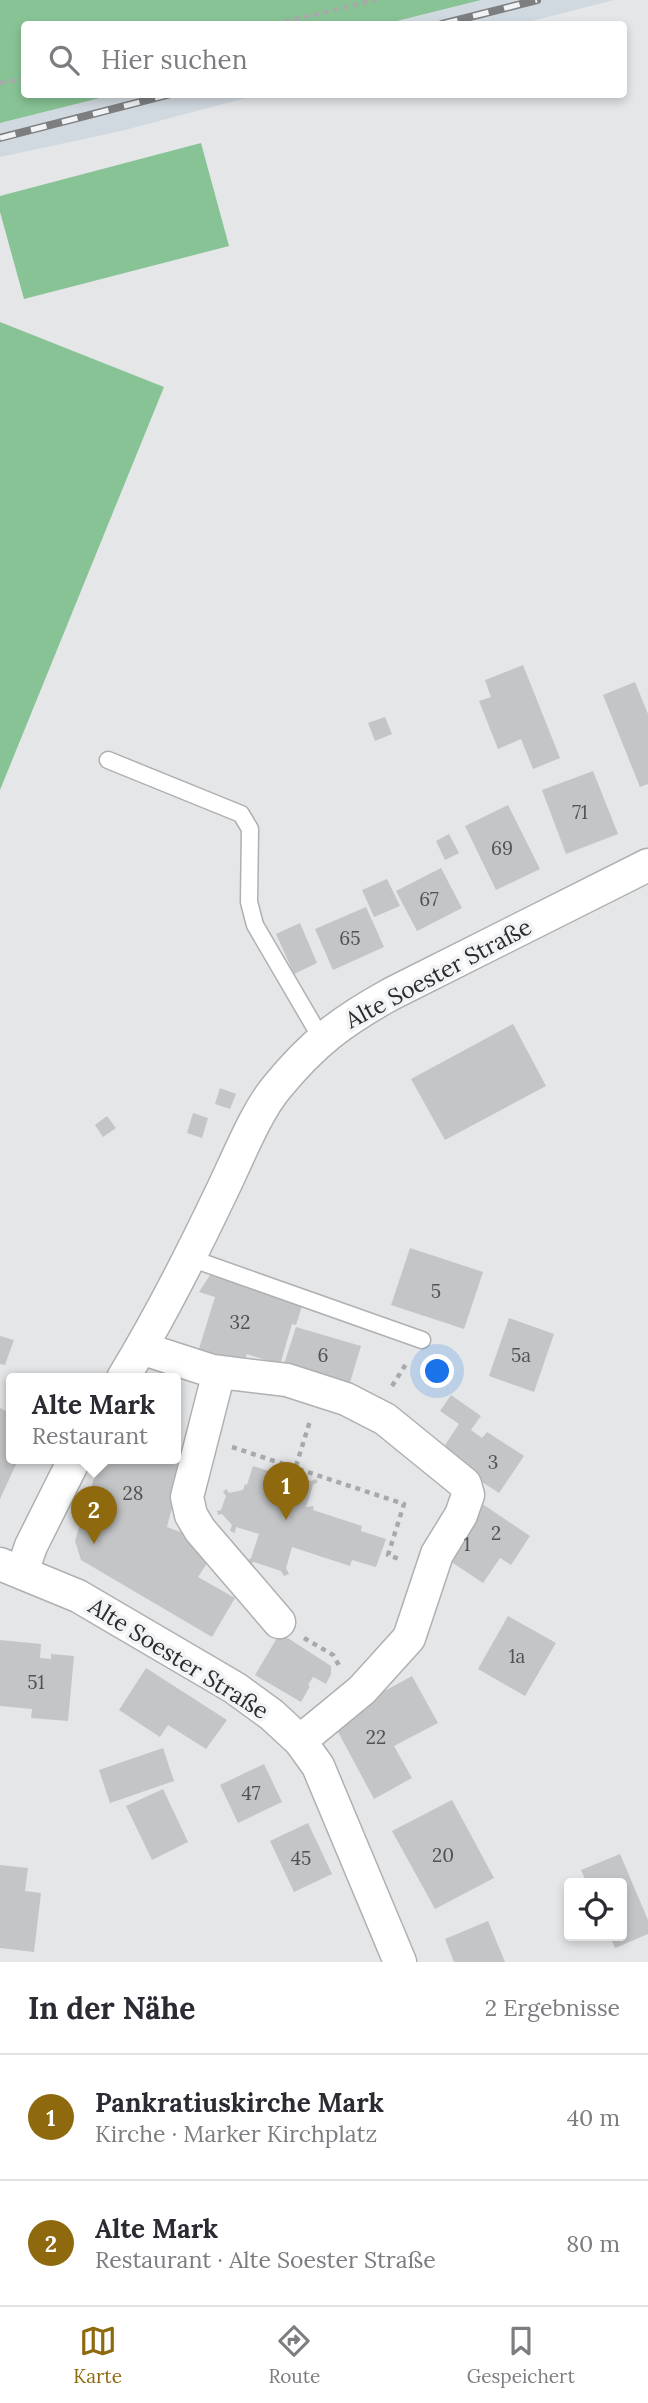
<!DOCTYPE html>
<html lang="de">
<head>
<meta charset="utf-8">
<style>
	body { margin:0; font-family:Lora,serif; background:#f7f7f7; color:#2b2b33 }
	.controls { position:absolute; right:21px; bottom:21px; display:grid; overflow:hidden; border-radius:7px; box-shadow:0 4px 10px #0003 }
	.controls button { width:63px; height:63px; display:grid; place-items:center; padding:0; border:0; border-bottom:2px solid #e1e1e2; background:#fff; color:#2b2b33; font:35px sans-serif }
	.you { position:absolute; left:438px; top:1372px; width:24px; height:24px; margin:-18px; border:5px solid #fff; border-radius:50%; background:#1a73e8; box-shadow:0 0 0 10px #1a73e833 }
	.badge { display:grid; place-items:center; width:46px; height:46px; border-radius:50%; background:#8e690d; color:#fff; font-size:23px; font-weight:700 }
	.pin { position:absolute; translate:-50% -58px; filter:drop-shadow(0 2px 4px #0008) }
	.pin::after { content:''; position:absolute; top:37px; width:24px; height:21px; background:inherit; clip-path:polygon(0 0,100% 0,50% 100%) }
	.popup { position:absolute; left:6px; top:1373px; width:175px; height:91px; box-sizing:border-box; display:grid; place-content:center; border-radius:7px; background:#fff; filter:drop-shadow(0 2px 5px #0005); font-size:23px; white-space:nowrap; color:#7c7c81 }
	.popup b { font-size:26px; color:#2b2b33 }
	.popup::after { content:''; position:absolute; left:50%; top:100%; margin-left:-14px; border:14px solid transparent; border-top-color:#fff }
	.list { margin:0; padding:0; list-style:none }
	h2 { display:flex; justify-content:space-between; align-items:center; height:91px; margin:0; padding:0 28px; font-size:30px }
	h2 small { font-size:23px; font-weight:400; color:#7c7c81 }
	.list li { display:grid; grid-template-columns:46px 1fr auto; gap:21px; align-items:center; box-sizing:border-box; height:126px; padding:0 28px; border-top:2px solid #e1e1e2 }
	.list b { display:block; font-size:26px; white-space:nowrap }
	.list p { margin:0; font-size:23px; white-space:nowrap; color:#7c7c81 }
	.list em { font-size:23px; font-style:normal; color:#7c7c81 }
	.icon { flex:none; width:38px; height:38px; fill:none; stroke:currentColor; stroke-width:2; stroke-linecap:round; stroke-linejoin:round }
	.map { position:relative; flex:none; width:648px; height:1962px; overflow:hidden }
	.search { position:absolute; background:#fff; box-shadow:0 4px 10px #0003; left:21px; right:21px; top:21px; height:77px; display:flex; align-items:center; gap:18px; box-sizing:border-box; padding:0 24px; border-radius:7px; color:#7c7c81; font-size:26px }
	.sheet { height:343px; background:#fff }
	nav { display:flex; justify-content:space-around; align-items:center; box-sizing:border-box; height:98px; border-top:2px solid #e1e1e2; background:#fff; font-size:19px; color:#7c7c81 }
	nav a { display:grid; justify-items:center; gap:4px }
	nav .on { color:#8e690d }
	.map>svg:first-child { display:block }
	.built { fill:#d1d9e0 }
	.green { fill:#88c395 }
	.building { fill:#c4c5c7 }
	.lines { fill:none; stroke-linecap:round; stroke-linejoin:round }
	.lane-casing { stroke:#afb0b2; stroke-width:19 }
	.street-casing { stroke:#afb0b2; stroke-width:35 }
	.path { stroke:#a8a9ab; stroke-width:4.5; stroke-dasharray:5 5; stroke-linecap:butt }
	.lane { stroke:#fff; stroke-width:16 }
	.street { stroke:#fff; stroke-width:32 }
	.rail-casing { stroke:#7d7e7f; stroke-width:8 }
	.rail { stroke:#f1f3f5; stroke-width:5; stroke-dasharray:16; stroke-linecap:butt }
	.labels { text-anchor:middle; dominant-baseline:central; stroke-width:7; stroke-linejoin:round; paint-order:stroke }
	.number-label { font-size:19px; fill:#525254 }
	.street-label { font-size:23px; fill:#2c2c2d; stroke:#f1f3f5 }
</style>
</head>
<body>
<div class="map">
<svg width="648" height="1962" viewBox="0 0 648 1962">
	<rect width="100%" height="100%" fill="#e4e6e8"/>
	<path class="built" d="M 481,0 L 614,0 L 520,24 L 385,24 Z
		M 112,95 L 112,94 L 257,95 L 121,131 L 0,157 L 0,123 Z"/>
	<path class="green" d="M 0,0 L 481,0 L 385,24 L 24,24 L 24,94 L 112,95 L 0,123 Z
		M 201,143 L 229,246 L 24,299 L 0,212 L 0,196 Z
		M 0,322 L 164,387 L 0,790 Z"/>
	<path class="building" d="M 523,665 L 560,758 L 533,769 L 521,739 L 498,749 L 479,701 L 491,697 L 485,680 Z
		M 635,682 L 648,714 L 648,784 L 640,787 L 603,695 Z
		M 385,717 L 392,734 L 375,741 L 368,723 Z
		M 593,771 L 618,834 L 566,854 L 542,790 Z
		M 508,805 L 540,869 L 496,890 L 465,826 Z
		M 449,834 L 459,853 L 445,860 L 436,841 Z
		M 441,868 L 462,908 L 417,931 L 396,891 Z
		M 387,879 L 400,906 L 374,917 L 362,890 Z
		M 366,907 L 384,947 L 333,970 L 315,929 Z
		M 300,923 L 317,963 L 294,974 L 276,934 Z
		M 513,1024 L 546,1086 L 445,1140 L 411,1079 Z
		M 220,1088 L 236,1094 L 230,1109 L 215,1104 Z
		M 193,1113 L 208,1118 L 202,1138 L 187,1133 Z
		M 107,1116 L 116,1128 L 103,1137 L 95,1125 Z
		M 410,1248 L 483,1272 L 464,1329 L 391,1305 Z
		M 210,1275 L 302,1306 L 296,1325 L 292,1324 L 280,1365 L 247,1354 L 242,1366 L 198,1352 L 215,1297 L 199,1292 Z
		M 509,1318 L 554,1334 L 534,1392 L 489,1376 Z
		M 296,1327 L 361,1346 L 349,1386 L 284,1364 Z
		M 0,1336 L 14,1340 L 5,1365 L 0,1364 Z
		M 451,1395 L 481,1416 L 471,1430 L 482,1438 L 487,1432 L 524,1456 L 499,1493 L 439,1454 L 459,1424 L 440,1411 Z
		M 0,1408 L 12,1414 L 12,1458 L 19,1458 L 0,1499 Z
		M 176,1448 L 187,1451 L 167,1527 L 197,1538 L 212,1556 L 198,1577 L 235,1598 L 212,1637 L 81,1560 L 75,1541 L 100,1458 L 176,1458 Z
		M 253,1466 L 278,1474 L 275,1468 L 279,1466 L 282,1472 L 311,1481 L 316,1479 L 318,1482 L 313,1485 L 306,1507 L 314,1506 L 313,1510 L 362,1526 L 361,1531 L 386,1539 L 376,1567 L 352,1560 L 350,1566 L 292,1547 L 286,1568 L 289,1574 L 284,1576 L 281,1571 L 254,1562 L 248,1565 L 246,1561 L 251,1558 L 259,1534 L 236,1527 L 235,1533 L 230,1531 L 232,1525 L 222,1514 L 218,1515 L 217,1511 L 221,1510 L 226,1496 L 223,1492 L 226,1489 L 229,1493 L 243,1490 L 245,1484 L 247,1485 Z
		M 478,1501 L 530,1536 L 511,1565 L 500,1558 L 483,1583 L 444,1557 Z
		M 508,1616 L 556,1643 L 525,1696 L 478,1669 Z
		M 280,1633 L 331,1666 L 331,1674 L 326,1684 L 313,1677 L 308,1685 L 310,1686 L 301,1702 L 255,1675 Z
		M 0,1640 L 41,1644 L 40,1658 L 51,1659 L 51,1654 L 74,1656 L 68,1721 L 31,1718 L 32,1709 L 0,1706 Z
		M 146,1668 L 227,1720 L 206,1749 L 168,1725 L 160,1737 L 119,1710 Z
		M 412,1676 L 438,1723 L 394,1746 L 412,1778 L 374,1799 L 336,1728 L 362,1711 L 359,1705 Z
		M 163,1748 L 174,1781 L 110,1803 L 99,1770 Z
		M 264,1764 L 282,1802 L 238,1823 L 220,1785 Z
		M 163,1789 L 188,1842 L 152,1860 L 126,1806 Z
		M 452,1800 L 494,1878 L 435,1909 L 392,1831 Z
		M 308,1823 L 332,1874 L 294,1892 L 270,1841 Z
		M 620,1854 L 648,1920 L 648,1934 L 615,1948 L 610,1936 L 622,1936 L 622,1883 L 587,1883 L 581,1870 Z
		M 0,1865 L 28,1868 L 25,1891 L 41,1893 L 34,1952 L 0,1948 Z
		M 488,1921 L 505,1962 L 454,1962 L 445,1939 Z"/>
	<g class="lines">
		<defs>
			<path id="lane" d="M 108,760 L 241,814 L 250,829 L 249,902 L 255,925 L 321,1038
				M 190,1258 L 422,1340"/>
			<path id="street" d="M 141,1348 L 212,1371 L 287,1380 L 346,1399 L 385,1419 L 465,1484 L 468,1495 L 461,1515 L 437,1554 L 409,1638 L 362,1690 L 300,1741
				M 219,1372 L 187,1497 L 191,1515 L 200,1530 L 279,1622
				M 123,1378 C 159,1319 190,1258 220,1195 C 236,1163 255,1113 277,1087 C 313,1043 342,1021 391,994 L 648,865
				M 0,1564 L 78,1596 L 235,1688 L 272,1715 L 300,1741 L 318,1766 L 400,1962
				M 22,1572 L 31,1546 L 75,1458"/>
		</defs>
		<use href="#lane" class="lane-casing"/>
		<use href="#street" class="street-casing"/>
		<path class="path" d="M 275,24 L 376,0
			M 0,83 L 24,79
			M 392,1386 L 408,1361
			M 232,1447 L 404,1504 L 388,1555 L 402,1560
			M 296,1466 L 310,1421
			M 304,1638 L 333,1655 L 340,1667"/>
		<use href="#lane" class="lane"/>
		<use href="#street" class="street"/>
		<defs>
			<path id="rail" d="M 442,24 L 537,0
				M 0,138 L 171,94"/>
		</defs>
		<use href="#rail" class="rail-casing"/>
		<use href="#rail" class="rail"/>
	</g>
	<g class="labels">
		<g class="number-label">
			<text x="580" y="812">71</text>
			<text x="502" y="848">69</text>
			<text x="429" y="899">67</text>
			<text x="350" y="938">65</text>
			<text x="436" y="1291">5</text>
			<text x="240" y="1322">32</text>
			<text x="323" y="1355">6</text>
			<text x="521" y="1355">5a</text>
			<text x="493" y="1462">3</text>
			<text x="133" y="1493">28</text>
			<text x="496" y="1533">2</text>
			<text x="467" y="1544">1</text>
			<text x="517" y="1656">1a</text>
			<text x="36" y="1682">51</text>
			<text x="376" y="1737">22</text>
			<text x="251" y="1793">47</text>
			<text x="443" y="1855">20</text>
			<text x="301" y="1858">45</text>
		</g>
		<g class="street-label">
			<text transform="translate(438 973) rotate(-28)">Alte Soester Straße</text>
			<text transform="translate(179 1658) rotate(32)">Alte Soester Straße</text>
		</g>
	</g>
</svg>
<div class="controls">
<button><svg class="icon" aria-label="locate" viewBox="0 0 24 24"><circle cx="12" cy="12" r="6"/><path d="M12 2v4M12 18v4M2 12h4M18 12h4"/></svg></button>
</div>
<div class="you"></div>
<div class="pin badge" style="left:286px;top:1520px">1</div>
<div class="pin badge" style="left:94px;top:1544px">2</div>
<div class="popup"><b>Alte Mark</b>Restaurant</div>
<div class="search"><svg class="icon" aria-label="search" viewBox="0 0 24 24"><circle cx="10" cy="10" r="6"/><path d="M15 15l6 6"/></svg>Hier suchen</div>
</div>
<section class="sheet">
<h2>In der Nähe<small>2 Ergebnisse</small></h2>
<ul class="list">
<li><span class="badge">1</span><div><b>Pankratiuskirche Mark</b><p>Kirche · Marker Kirchplatz</p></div><em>40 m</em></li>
<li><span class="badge">2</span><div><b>Alte Mark</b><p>Restaurant · Alte Soester Straße</p></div><em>80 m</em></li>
</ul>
</section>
<nav>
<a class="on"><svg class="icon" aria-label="map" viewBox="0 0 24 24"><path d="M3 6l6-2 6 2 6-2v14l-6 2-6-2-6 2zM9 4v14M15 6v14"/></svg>Karte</a>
<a><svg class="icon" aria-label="directions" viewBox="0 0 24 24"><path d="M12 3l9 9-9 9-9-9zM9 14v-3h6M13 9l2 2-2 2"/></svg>Route</a>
<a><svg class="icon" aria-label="saved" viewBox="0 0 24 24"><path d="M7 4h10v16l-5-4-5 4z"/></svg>Gespeichert</a>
</nav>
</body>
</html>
